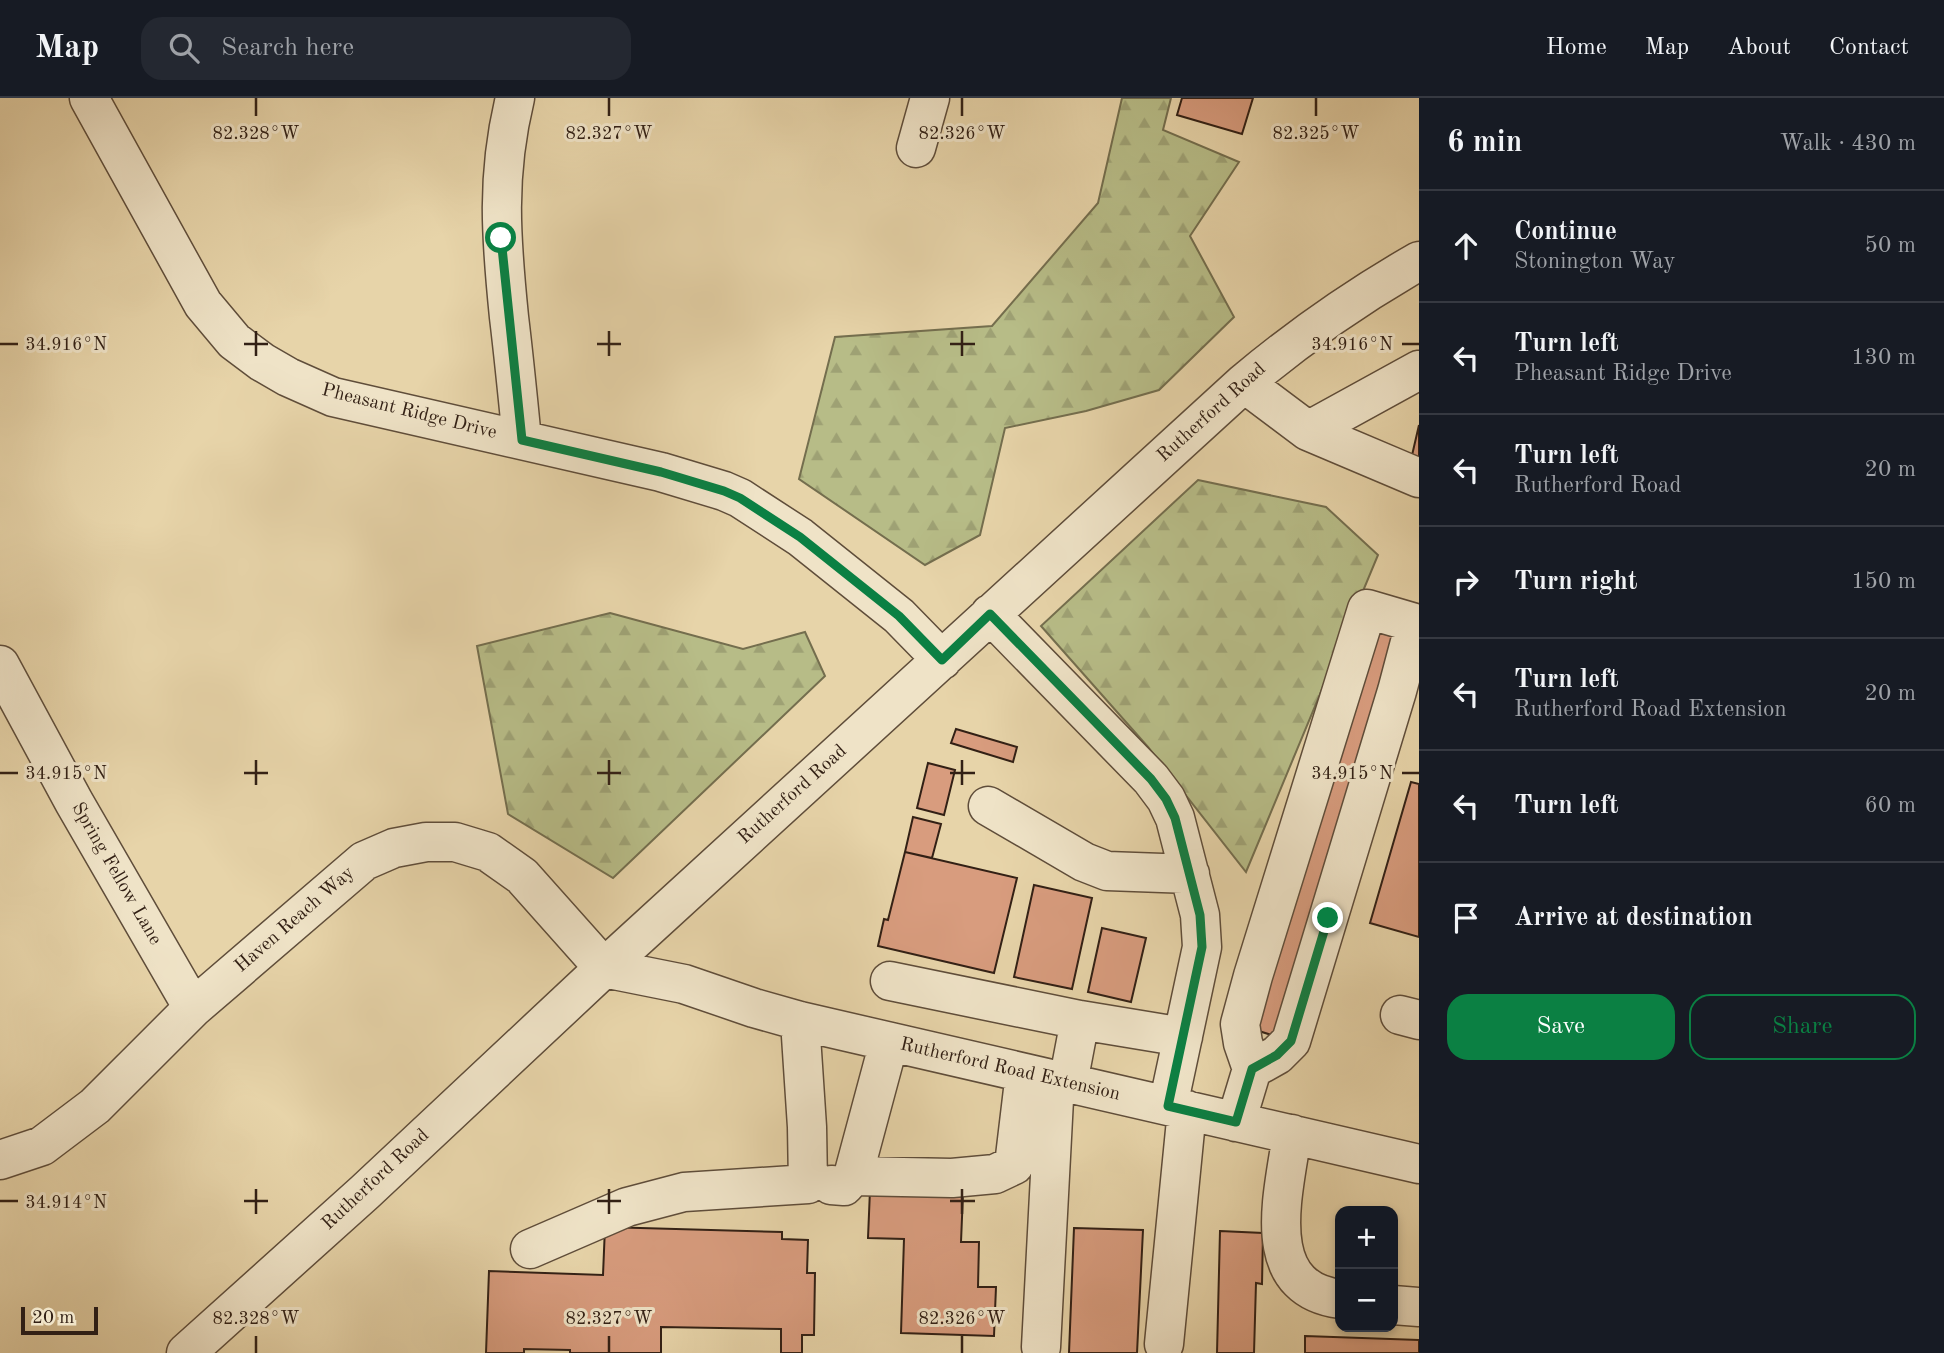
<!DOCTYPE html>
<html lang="en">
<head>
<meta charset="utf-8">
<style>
	body { margin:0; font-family:"Old Standard TT",serif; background:#242831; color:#f1f3f6 }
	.controls { position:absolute; right:21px; bottom:21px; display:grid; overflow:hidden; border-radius:14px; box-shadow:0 4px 10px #0003 }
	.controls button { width:63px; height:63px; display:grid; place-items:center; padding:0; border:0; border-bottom:2px solid #363941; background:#171b24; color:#f1f3f6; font:35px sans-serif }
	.scale { position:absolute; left:21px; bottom:18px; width:77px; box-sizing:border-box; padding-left:7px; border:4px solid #322015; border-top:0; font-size:19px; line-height:24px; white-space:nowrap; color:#322015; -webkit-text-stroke:5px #efe3c7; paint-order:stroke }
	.stop { position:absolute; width:21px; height:21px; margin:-16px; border:5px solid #0b8043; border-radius:50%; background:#fff }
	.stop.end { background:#0b8043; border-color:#fff; box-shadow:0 2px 7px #0008 }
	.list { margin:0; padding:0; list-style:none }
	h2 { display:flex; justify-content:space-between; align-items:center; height:91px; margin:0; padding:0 28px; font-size:30px }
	h2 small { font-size:23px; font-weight:400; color:#9ea1a6 }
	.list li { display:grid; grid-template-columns:46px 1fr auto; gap:21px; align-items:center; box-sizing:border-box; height:112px; padding:0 28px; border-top:2px solid #363941 }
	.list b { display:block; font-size:26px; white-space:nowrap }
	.list p { margin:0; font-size:23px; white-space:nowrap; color:#9ea1a6 }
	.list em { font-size:23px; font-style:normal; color:#9ea1a6 }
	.actions { display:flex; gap:14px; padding:21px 28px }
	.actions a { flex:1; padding:16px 0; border:2px solid #0b8043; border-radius:21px; text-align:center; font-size:24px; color:#0b8043 }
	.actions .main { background:#0b8043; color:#fff }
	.icon { flex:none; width:38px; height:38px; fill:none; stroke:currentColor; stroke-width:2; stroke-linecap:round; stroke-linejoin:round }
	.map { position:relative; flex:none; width:1419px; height:1255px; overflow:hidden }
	header { display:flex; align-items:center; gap:42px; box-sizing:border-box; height:98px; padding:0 35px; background:#171b24; border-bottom:2px solid #363941 }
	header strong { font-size:33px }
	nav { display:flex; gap:38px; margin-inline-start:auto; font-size:24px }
	.search { width:490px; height:63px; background:#242831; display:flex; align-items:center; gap:18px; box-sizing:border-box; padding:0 24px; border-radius:21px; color:#9ea1a6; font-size:26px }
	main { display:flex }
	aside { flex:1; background:#171b24 }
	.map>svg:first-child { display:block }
	.forest { fill:url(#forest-firs); stroke:#746e4e; stroke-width:2 }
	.building { fill:#d89c7e; stroke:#322015; stroke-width:2 }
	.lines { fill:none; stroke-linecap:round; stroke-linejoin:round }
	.minor-casing { stroke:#5f4d3a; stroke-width:41 }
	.minor { stroke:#efe3c7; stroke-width:38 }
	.route { stroke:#0b8043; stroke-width:9 }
	.ticks { fill:none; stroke:#322015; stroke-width:2.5 }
	.labels { text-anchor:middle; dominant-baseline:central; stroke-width:6; stroke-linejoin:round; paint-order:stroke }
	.street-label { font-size:19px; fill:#322015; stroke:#efe3c7 }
	.ticks-label { font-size:18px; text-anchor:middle; fill:#322015; stroke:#efe3c7; stroke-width:6; stroke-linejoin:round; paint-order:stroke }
</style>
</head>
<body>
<header>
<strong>Map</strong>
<div class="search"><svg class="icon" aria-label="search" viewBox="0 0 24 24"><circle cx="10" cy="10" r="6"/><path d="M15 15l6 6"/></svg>Search here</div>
<nav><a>Home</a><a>Map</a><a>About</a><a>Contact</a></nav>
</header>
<main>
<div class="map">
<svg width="1419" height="1255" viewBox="0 0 1419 1255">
	<defs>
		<pattern id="forest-firs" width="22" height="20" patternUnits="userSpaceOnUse" patternTransform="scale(1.75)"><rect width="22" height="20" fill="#b7bc87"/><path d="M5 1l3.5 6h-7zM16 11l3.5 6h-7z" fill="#9ea174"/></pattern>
	</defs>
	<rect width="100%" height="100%" fill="#e7d4a9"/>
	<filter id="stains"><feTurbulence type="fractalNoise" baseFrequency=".00286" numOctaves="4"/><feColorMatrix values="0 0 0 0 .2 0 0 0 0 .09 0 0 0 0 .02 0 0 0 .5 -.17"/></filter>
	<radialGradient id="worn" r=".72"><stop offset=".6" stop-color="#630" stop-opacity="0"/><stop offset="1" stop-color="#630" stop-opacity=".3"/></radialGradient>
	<path class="forest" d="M 1122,0 L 1171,0 L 1163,32 L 1239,64 L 1190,138 L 1234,219 L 1159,292 L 1086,313 L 1005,330 L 980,437 L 925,467 L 799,381 L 835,239 L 992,228 L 1098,105 Z
		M 1198,382 L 1326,409 L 1378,457 L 1246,774 L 1148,649 L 1041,528 Z
		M 610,515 L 743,551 L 805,534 L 825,578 L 613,780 L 508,716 L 477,548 Z"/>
	<path class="building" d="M 1182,0 L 1253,0 L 1242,36 L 1177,17 Z
		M 1419,327 L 1419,368 L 1410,366 Z
		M 1367,523 L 1399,532 L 1278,939 L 1246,929 Z
		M 956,631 L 1017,649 L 1013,664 L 951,645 Z
		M 928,665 L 955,672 L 944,717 L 917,710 Z
		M 1411,684 L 1419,686 L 1419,839 L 1370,825 Z
		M 913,719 L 941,726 L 932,760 L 905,754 Z
		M 905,754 L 1017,780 L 994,875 L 878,848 L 884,821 L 888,822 Z
		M 1034,787 L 1092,800 L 1072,891 L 1014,879 Z
		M 1102,830 L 1146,840 L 1131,904 L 1088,894 Z
		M 870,1092 L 963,1095 L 961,1144 L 979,1144 L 978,1189 L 996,1189 L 994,1238 L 901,1235 L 904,1141 L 868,1140 Z
		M 605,1129 L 782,1134 L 782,1141 L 808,1142 L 807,1175 L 815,1175 L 814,1237 L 802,1237 L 802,1255 L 781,1255 L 781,1231 L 661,1229 L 661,1255 L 570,1255 L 570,1252 L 524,1251 L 524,1255 L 486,1255 L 489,1173 L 603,1177 Z
		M 1074,1130 L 1143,1132 L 1137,1255 L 1069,1255 Z
		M 1220,1133 L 1263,1135 L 1262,1186 L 1256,1185 L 1254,1255 L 1217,1255 Z
		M 1305,1238 L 1419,1242 L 1419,1255 L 1305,1255 Z"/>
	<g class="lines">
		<defs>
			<path id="minor" d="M 89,0 L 203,206 L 234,243 L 262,264 L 288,279 L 333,299 L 661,374 L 724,393 L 740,400 L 800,439 L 899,518 L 942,562
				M 515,0 C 496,78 501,140 509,219 C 514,260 518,301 522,342
				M 916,50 L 930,0
				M 1244,285 L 1308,333 L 1419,380
				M 1308,333 L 1419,272
				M 990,516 L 1151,681 L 1166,701 L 1175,720 L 1200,817 L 1202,849 L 1168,1008
				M 0,567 L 74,704 L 193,910
				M 988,708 L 1084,764 L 1107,773 L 1190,776
				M 890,883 L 1080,922 L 1068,985
				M 1400,917 L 1419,922
				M 1080,922 L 1183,939
				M 1236,1024 L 1252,971 L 1243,945 L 1240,926 L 1253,878 L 1367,511 L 1415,525 L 1397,593 L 1291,943 L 1277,957 L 1252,971
				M 1292,1036 C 1284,1095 1256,1190 1340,1201
				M 0,1062 L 42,1048 L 95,1008 L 193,910 L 364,763 L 394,750 L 426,744 L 455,744 L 488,754 L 522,778 L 604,870 L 684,886 L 754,910 L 800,923 L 1419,1066
				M 853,1078 L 952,1080 L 995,1076 L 1014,1067 L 1025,975
				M 831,1087 L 844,1088 L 853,1078 L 889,944
				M 530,1151 L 627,1109 L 684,1094 L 808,1086 L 807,1029 L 800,923
				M 1393,1207 L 1419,1209
				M 1164,1246 L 1187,1012
				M 1041,1249 L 1055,982
				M 186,1255 L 365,1094 L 604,870 L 1244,285 C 1300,238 1356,199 1419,163"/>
		</defs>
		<use href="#minor" class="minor-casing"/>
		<use href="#minor" class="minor"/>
	</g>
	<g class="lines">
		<path class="route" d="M 501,140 L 522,342 L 661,374 L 724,393 L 740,400 L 800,439 L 899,518 L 942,562 L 990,516 L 1151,681 L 1166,701 L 1175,720 L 1200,817 L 1202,849 L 1168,1008 L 1236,1024 L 1252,971 L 1277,957 L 1291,943 L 1328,820"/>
	</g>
	<path class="ticks" d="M 256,0 L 256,18M 609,0 L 609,18M 962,0 L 962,18M 1316,0 L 1316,18M 256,233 L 256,258M 609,233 L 609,258M 962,233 L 962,258M 0,246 L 18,246M 244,246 L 268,246M 597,246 L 621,246M 950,246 L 975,246M 1402,246 L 1419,246M 256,662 L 256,687M 609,662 L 609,687M 962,662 L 962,687M 0,675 L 18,675M 244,675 L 268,675M 597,675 L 621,675M 950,675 L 975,675M 1402,675 L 1419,675M 256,1091 L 256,1116M 609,1091 L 609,1116M 962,1091 L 962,1116M 0,1103 L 18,1103M 244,1103 L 268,1103M 597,1103 L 621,1103M 950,1103 L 975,1103M 256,1238 L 256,1255M 609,1238 L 609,1255M 962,1238 L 962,1255"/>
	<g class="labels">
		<g class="street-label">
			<text transform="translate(409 314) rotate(14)">Pheasant Ridge Drive</text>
			<text transform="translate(1212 315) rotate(-42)">Rutherford Road</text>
			<text transform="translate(793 697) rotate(-42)">Rutherford Road</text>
			<text transform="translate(116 776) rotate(60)">Spring Fellow Lane</text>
			<text transform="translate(295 822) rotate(-41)">Haven Reach Way</text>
			<text transform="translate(1010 972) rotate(13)">Rutherford Road Extension</text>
			<text transform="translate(376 1082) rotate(-43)">Rutherford Road</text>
		</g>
	</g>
	<g class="ticks-label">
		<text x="256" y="41">82.328°W</text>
		<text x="609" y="41">82.327°W</text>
		<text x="962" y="41">82.326°W</text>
		<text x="1316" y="41">82.325°W</text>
		<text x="66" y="252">34.916°N</text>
		<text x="1352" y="252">34.916°N</text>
		<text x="66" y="681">34.915°N</text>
		<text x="1352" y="681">34.915°N</text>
		<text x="66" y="1110">34.914°N</text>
		<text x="256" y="1226">82.328°W</text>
		<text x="609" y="1226">82.327°W</text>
		<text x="962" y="1226">82.326°W</text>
	</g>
	<rect width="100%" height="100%" filter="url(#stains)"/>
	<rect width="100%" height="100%" fill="url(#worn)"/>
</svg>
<div class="controls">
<button>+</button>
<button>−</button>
</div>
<div class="scale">20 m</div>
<div class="stop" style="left:501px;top:140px"></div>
<div class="stop end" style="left:1328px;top:820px"></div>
</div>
<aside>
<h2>6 min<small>Walk · 430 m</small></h2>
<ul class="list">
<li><svg class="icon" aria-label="ahead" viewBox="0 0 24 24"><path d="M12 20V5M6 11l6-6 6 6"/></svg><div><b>Continue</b><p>Stonington Way</p></div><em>50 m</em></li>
<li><svg class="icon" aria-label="left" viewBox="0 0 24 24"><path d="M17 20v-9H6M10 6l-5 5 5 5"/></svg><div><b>Turn left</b><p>Pheasant Ridge Drive</p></div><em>130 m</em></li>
<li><svg class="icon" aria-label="left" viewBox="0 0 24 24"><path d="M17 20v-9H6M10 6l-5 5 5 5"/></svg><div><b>Turn left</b><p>Rutherford Road</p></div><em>20 m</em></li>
<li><svg class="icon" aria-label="right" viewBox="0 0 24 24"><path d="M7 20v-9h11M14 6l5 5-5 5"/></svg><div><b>Turn right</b></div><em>150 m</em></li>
<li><svg class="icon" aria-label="left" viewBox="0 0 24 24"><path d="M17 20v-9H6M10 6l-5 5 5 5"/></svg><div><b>Turn left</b><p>Rutherford Road Extension</p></div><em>20 m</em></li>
<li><svg class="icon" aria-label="left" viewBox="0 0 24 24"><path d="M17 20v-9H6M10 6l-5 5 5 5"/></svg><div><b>Turn left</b></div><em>60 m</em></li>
<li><svg class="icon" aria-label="arrive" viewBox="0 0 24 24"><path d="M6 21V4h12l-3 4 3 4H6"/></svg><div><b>Arrive at destination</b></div></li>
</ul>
<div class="actions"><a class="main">Save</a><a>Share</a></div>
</aside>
</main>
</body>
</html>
